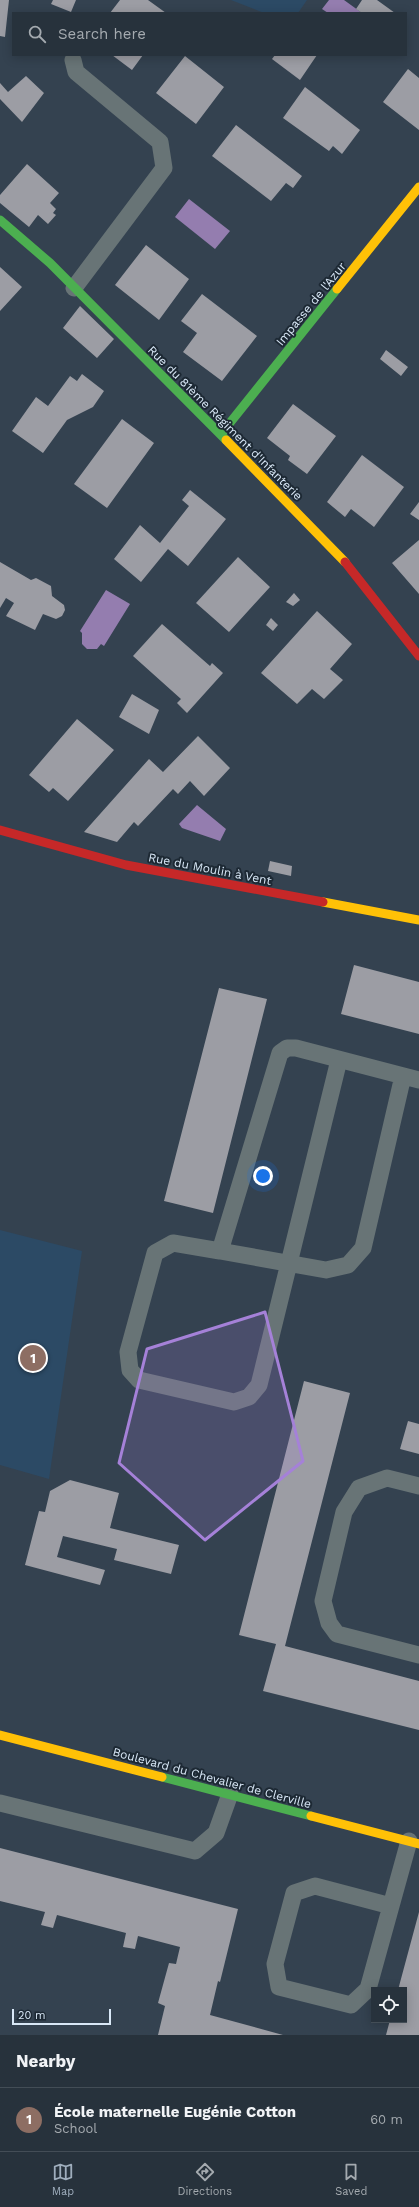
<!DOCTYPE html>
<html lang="en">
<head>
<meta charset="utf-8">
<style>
	body { margin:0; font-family:"Work Sans",sans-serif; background:#333e47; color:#f1f3f6 }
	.controls { position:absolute; right:12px; bottom:12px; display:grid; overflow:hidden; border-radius:0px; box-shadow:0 2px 10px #0003 }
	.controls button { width:36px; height:36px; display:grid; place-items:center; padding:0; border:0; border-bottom:1px solid #434d56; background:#27323c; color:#f1f3f6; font:20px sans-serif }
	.scale { position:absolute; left:12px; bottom:10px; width:99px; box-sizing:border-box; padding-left:4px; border:2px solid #d9e8f7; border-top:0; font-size:11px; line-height:14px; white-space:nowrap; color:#d9e8f7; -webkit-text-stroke:3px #1d2934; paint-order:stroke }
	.you { position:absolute; left:263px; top:1176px; width:14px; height:14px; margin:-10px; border:3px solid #fff; border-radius:50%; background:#1a73e8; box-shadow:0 0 0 6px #1a73e833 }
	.badge { display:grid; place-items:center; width:26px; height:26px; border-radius:50%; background:#9faebd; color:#fff; font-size:13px; font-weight:700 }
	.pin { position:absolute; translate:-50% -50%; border:2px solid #fff; box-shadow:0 1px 4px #0006 }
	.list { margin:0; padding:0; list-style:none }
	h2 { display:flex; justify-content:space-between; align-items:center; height:52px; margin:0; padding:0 16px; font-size:17px }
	h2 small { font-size:13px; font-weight:400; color:#a4aaaf }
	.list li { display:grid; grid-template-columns:26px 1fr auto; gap:12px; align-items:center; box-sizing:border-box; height:64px; padding:0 16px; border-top:1px solid #434d56 }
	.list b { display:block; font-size:15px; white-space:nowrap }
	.list p { margin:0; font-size:13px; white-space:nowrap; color:#a4aaaf }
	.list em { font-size:13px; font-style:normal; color:#a4aaaf }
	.icon { flex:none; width:22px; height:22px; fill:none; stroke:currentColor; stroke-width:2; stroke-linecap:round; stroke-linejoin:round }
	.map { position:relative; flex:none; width:419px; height:2035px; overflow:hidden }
	.search { position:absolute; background:#27323c; box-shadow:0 2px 10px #0003; left:12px; right:12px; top:12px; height:44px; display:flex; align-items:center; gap:10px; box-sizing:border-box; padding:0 14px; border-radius:0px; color:#a4aaaf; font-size:15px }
	.sheet { height:116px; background:#27323c }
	nav { display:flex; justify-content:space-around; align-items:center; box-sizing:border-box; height:56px; border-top:1px solid #434d56; background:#27323c; font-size:11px; color:#a4aaaf }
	nav a { display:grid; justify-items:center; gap:2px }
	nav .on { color:#9faebd }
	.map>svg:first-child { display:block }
	.built { fill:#2c4a65 }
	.water { fill:#947daf }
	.building { fill:#9c9da4 }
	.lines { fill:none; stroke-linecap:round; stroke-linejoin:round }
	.lane { stroke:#687476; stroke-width:17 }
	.fast { stroke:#4caf50; stroke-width:9 }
	.slow { stroke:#ffc107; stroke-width:9 }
	.jam { stroke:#c62828; stroke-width:9 }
	.marked { fill:#a581d8; fill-opacity:0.2; stroke:#a581d8; stroke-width:3; stroke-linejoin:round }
	.labels { text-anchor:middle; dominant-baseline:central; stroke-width:4; stroke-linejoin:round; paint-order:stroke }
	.street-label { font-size:12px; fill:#d9e8f7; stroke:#1d2934 }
</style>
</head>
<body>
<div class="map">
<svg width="419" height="2035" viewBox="0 0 419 2035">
	<rect width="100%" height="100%" fill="#344250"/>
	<path class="built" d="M 231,0 L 307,0 L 298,13 L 264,13 Z
		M 0,1230 L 82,1251 L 49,1479 L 0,1465 Z"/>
	<path class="water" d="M 329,0 L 344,0 L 362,13 L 328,13 L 322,9 Z
		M 189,199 L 230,231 L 215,249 L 175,217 Z
		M 106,590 L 130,604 L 104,646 L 101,644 L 97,649 L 87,649 L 82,644 L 82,633 L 80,631 Z
		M 197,805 L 226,829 L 220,841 L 182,828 L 179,824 Z"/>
	<path class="building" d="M 0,0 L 9,0 L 5,37 L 0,36 Z
		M 53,0 L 76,0 L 71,12 L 51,4 Z
		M 120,0 L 148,0 L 166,13 L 110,13 Z
		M 362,0 L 377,0 L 395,13 L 362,13 L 356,9 Z
		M 112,55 L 143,55 L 132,70 Z
		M 275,55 L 317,55 L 300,80 L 272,59 Z
		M 185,56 L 224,87 L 196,124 L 156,93 Z
		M 408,69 L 419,78 L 419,130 L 383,102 Z
		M 26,76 L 44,93 L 22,122 L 0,99 L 0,83 L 8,92 Z
		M 305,87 L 360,130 L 342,154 L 333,146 L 329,151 L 283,118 Z
		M 236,125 L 302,176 L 293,188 L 286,183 L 271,201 L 212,156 Z
		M 27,164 L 59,193 L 50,203 L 56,209 L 53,213 L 56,215 L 48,224 L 38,215 L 29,227 L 0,203 L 0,195 Z
		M 146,245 L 189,279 L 159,320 L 115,285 Z
		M 0,267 L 22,287 L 0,311 Z
		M 202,294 L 257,336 L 222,381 L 183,352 L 197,333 L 181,321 Z
		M 80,306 L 114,339 L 97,358 L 63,328 Z
		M 386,350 L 408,367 L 401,376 L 380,359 Z
		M 82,374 L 104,391 L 93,407 L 67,420 L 43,453 L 12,431 L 36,397 L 48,406 L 70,376 L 77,381 Z
		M 293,404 L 336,436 L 307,474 L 288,460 L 290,456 L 267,438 Z
		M 122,419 L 154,443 L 107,508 L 74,484 Z
		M 362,455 L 404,487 L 374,527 L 351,509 L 345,517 L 327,502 Z
		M 190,490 L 226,519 L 188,566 L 168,549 L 141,582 L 114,559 L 140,525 L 160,543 L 189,506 L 182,500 Z
		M 419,502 L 419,520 L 410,514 Z
		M 419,540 L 419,594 L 392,563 Z
		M 238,557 L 270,587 L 229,632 L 196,603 Z
		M 0,562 L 31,580 L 36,578 L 51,586 L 52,596 L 64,605 L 65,610 L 62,616 L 56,619 L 43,614 L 35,630 L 6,616 L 14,603 L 6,598 L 0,608 Z
		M 294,593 L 300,600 L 293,606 L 286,602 Z
		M 317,611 L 352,644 L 330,669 L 343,680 L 324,699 L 312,689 L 297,704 L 261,673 Z
		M 271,618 L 278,625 L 273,631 L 266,625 Z
		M 162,624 L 210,666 L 212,663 L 223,673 L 187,713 L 177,703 L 181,699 L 133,656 Z
		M 132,694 L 159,710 L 149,734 L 119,717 Z
		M 77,719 L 114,750 L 68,801 L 53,788 L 49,792 L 29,775 Z
		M 198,736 L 230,768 L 204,796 L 190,781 L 178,794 L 173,789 L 138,826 L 134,822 L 117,842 L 84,832 L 149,759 L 163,772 Z
		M 270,861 L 292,866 L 291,876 L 268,871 Z
		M 354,965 L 419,982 L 419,1034 L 341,1014 Z
		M 219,988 L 267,999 L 213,1213 L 164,1201 Z
		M 304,1381 L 350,1393 L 285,1646 L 419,1681 L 419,1730 L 263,1691 L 276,1644 L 239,1635 Z
		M 408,1421 L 419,1424 L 419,1454 L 400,1449 Z
		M 70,1480 L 119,1493 L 110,1528 L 179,1545 L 171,1574 L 114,1560 L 117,1549 L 63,1536 L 57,1557 L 105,1570 L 100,1585 L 25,1565 L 39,1511 L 45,1512 L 50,1491 Z
		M 0,1848 L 238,1909 L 220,1982 L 218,1981 L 210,2015 L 283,2035 L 158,2035 L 165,2006 L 158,2003 L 169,1963 L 176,1964 L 180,1947 L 138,1936 L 135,1949 L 123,1947 L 126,1933 L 57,1915 L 53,1928 L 41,1925 L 45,1912 L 0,1901 Z
		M 419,1912 L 419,2035 L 386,2035 L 390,2020 L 404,2020 L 404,1990 L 398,1990 Z"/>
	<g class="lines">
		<path class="lane" d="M 73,60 L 76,72 L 160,142 L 164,168 L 74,288
			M 339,1060 L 259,1385 L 249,1397 L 234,1402 L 139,1380 L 130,1370 L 128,1352 L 155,1253 L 173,1243 L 220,1251 L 280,1053 L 287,1048 L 296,1048 L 419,1080
			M 220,1251 L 326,1270 L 348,1265 L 363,1248 L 403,1076
			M 419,1486 L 387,1478 L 359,1488 L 344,1512 L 323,1601 L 329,1623 L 337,1634 L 419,1655
			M 0,1803 L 195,1851 L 216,1833 L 230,1794
			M 391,1906 L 315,1886 L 294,1893 L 275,1964 L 279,1987 L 351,2005 L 368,1989 L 409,1841"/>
		<path class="fast" d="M 0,220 L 50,263 L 226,440
			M 221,434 L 337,289
			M 162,1777 L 311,1816"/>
		<path class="slow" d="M 337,289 L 419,187
			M 226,440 L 345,562
			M 323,902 L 419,920
			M 0,1735 L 162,1777
			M 311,1816 L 419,1844"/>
		<path class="jam" d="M 345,562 L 419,656
			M 0,830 L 126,865 L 323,902"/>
	</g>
	<path class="marked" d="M 265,1312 L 303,1461 L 205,1540 L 119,1463 L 147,1349 Z"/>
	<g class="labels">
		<g class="street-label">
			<text transform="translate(311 304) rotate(-51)">Impasse de l'Azur</text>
			<text transform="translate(225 423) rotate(45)">Rue du 81ème Régiment d'Infanterie</text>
			<text transform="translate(210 869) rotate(11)">Rue du Moulin à Vent</text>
			<text transform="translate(212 1778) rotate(15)">Boulevard du Chevalier de Clerville</text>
		</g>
	</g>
</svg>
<div class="controls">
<button><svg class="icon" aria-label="locate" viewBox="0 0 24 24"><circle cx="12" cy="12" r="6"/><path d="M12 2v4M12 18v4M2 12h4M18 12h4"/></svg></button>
</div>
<div class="scale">20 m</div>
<div class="you"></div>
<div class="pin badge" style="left:33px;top:1358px;background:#8d6e63">1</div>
<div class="search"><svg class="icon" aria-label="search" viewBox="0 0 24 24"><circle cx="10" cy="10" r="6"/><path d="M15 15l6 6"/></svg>Search here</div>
</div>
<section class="sheet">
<h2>Nearby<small></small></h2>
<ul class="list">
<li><span class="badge" style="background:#8d6e63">1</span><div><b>École maternelle Eugénie Cotton</b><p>School</p></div><em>60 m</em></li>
</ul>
</section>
<nav>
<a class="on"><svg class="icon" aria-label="map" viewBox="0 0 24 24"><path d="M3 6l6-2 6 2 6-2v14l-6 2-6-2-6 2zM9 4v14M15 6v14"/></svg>Map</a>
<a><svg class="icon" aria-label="directions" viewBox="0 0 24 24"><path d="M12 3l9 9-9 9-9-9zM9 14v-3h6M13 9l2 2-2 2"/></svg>Directions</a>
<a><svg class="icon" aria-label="saved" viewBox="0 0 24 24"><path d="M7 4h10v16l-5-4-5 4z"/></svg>Saved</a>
</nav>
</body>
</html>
